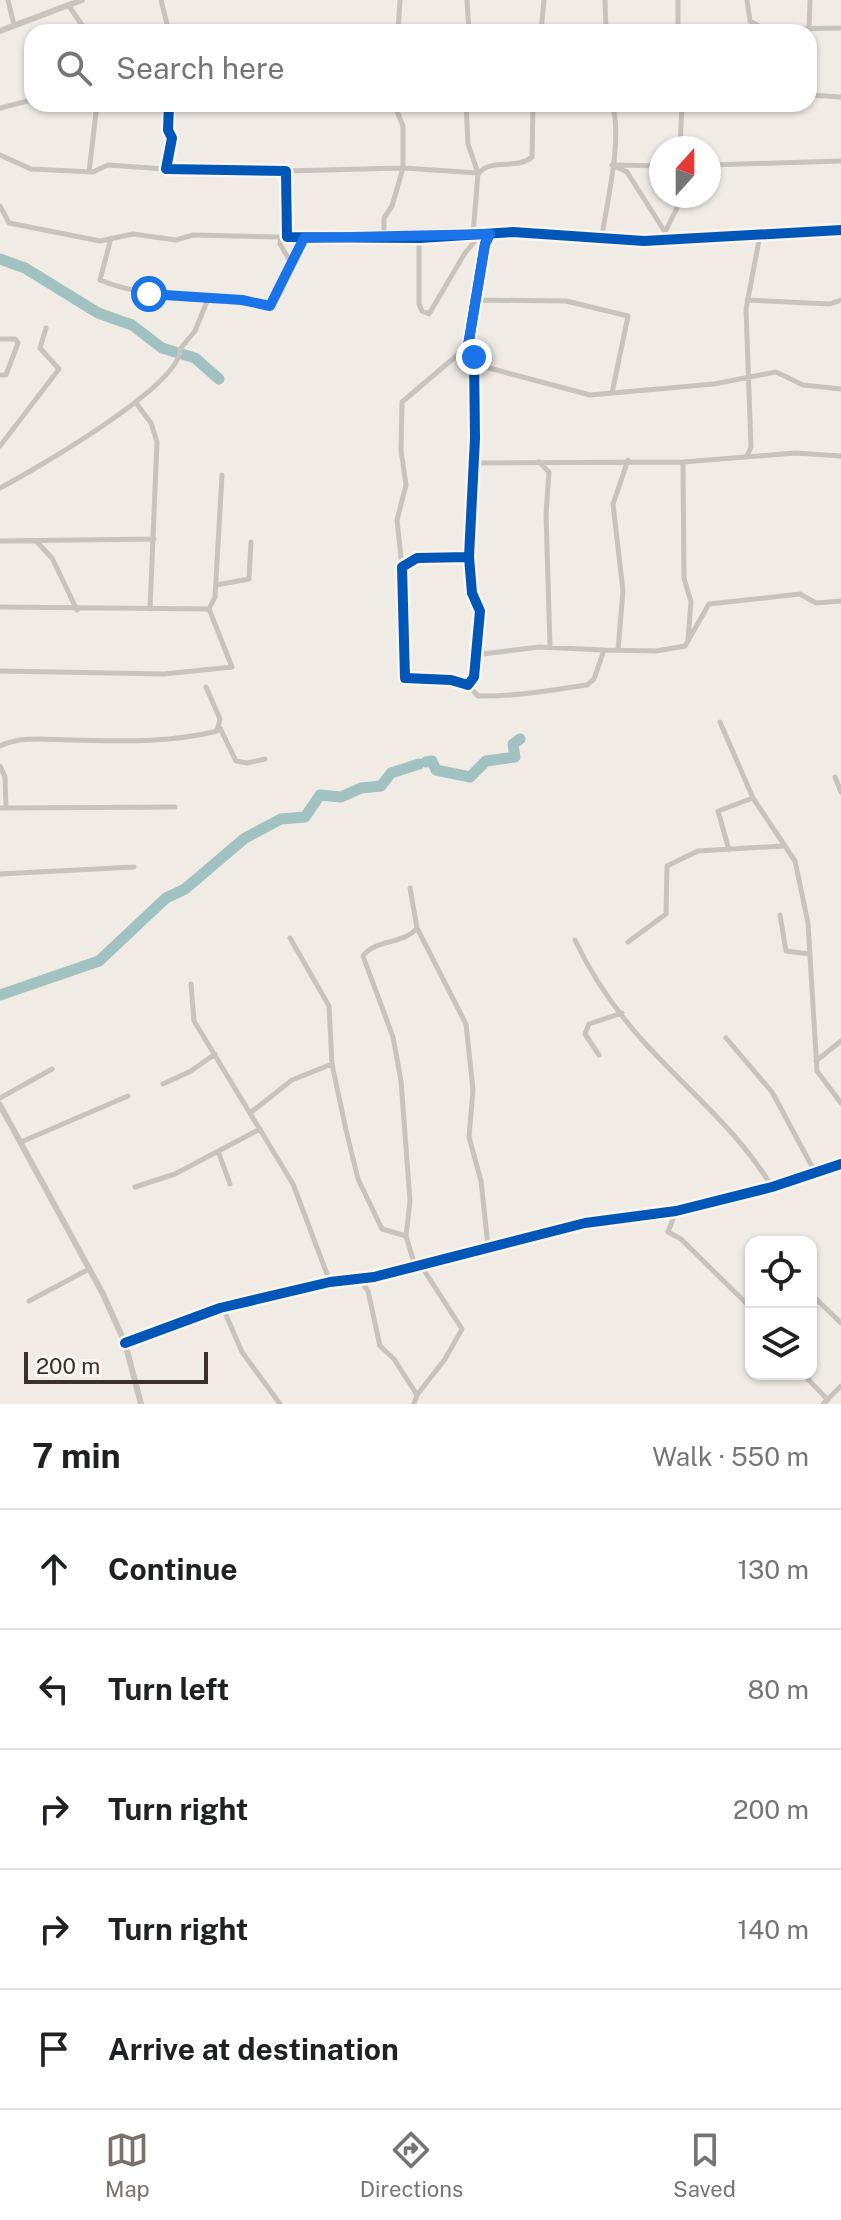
<!DOCTYPE html>
<html lang="en">
<head>
<meta charset="utf-8">
<style>
	body { margin:0; font-family:"Public Sans",sans-serif; background:#f2f2f2; color:#202124 }
	.controls { position:absolute; right:24px; bottom:24px; display:grid; overflow:hidden; border-radius:16px; box-shadow:0 2px 6px #0004 }
	.controls button { width:72px; height:72px; display:grid; place-items:center; padding:0; border:0; border-bottom:2px solid #e0e0e0; background:#fff; color:#202124; font:40px sans-serif }
	.compass { position:absolute; left:649px; top:136px; width:72px; height:72px; border-radius:50%; background:#fff; box-shadow:0 2px 6px #0004; rotate:21deg }
	.scale { position:absolute; left:24px; bottom:20px; width:184px; box-sizing:border-box; padding-left:8px; border:4px solid #3b302b; border-top:0; font-size:22px; line-height:28px; white-space:nowrap; color:#3b302b; -webkit-text-stroke:6px #fbf5ee; paint-order:stroke }
	.stop { position:absolute; width:24px; height:24px; margin:-18px; border:6px solid #1a73e8; border-radius:50%; background:#fff }
	.stop.end { background:#1a73e8; border-color:#fff; box-shadow:0 2px 8px #0008 }
	.list { margin:0; padding:0; list-style:none }
	h2 { display:flex; justify-content:space-between; align-items:center; height:104px; margin:0; padding:0 32px; font-size:34px }
	h2 small { font-size:26px; font-weight:400; color:#757577 }
	.list li { display:grid; grid-template-columns:52px 1fr auto; gap:24px; align-items:center; box-sizing:border-box; height:120px; padding:0 32px; border-top:2px solid #e0e0e0 }
	.list b { display:block; font-size:30px; white-space:nowrap }
	.list em { font-size:26px; font-style:normal; color:#757577 }
	.icon { flex:none; width:44px; height:44px; fill:none; stroke:currentColor; stroke-width:2; stroke-linecap:round; stroke-linejoin:round }
	.map { position:relative; flex:none; width:841px; height:1404px; overflow:hidden }
	.search { position:absolute; background:#fff; box-shadow:0 2px 6px #0004; left:24px; right:24px; top:24px; height:88px; display:flex; align-items:center; gap:20px; box-sizing:border-box; padding:0 28px; border-radius:24px; color:#757577; font-size:30px }
	.sheet { height:704px; background:#fff }
	nav { display:flex; justify-content:space-around; align-items:center; box-sizing:border-box; height:112px; border-top:2px solid #e0e0e0; background:#fff; font-size:22px; color:#757577 }
	nav a { display:grid; justify-items:center; gap:4px }
	nav .on { color:#7a716c }
	.map>svg:first-child { display:block }
	.lines { fill:none; stroke-linecap:round; stroke-linejoin:round }
	.river { stroke:#a1c2c1; stroke-width:11 }
	.minor { stroke:#c9c3be; stroke-width:5 }
	.tertiary { stroke:#c9c3be; stroke-width:6 }
	.cycleway-casing { stroke:#fbf5ee; stroke-width:15 }
	.cycleway { stroke:#0057b8; stroke-width:10 }
	.route { stroke:#1a73e8; stroke-width:10 }
</style>
</head>
<body>
<div class="map">
<svg width="841" height="1404" viewBox="0 0 841 1404">
	<rect width="100%" height="100%" fill="#f0ebe5"/>
	<g class="lines">
		<path class="river" d="M 0,259 L 25,268 L 98,313 L 132,325 L 162,348 L 195,358 L 219,379
			M 426,762 L 432,761 L 436,770 L 470,777 L 486,761 L 515,757 L 513,744 L 520,739
			M 0,995 L 99,961 L 166,898 L 185,889 L 245,838 L 281,819 L 305,817 L 320,795 L 341,797 L 361,788 L 381,786 L 391,773 L 419,764"/>
		<path class="minor" d="M 8,0 L 14,25
			M 161,0 L 169,32
			M 467,0 L 469,32
			M 605,0 L 606,32
			M 678,0 L 678,31
			M 747,0 L 750,21 L 762,28
			M 68,5 L 87,32
			M 809,28 L 810,0
			M 678,31 L 841,28
			M 292,32 L 318,32
			M 398,32 L 400,0
			M 409,32 L 416,32
			M 541,32 L 544,0
			M 809,95 L 841,97
			M 69,104 L 97,108
			M 169,104 L 168,130 L 172,138 L 166,169 L 286,171 L 287,237 L 420,238 L 513,232 L 644,241 L 841,230
			M 238,104 L 255,104
			M 375,104 L 394,109
			M 466,104 L 468,144 L 478,173 L 473,235
			M 169,106 L 207,104
			M 0,108 L 32,100
			M 680,148 L 682,104
			M 0,155 L 31,169 L 93,172 L 108,165 L 165,169
			M 612,165 L 627,172 L 665,232
			M 617,165 L 661,166
			M 709,165 L 841,161
			M 286,171 L 403,168 L 478,173
			M 89,172 L 97,104
			M 479,173 C 491,158 517,170 532,157 L 533,104
			M 0,206 L 9,223 L 100,241 L 133,234 L 176,240 L 193,235 L 281,237
			M 384,235 L 384,218 L 392,206 L 403,168 L 403,126 L 394,104
			M 602,236 C 607,201 623,138 612,104
			M 111,238 L 100,280 C 153,302 210,293 265,306 C 281,302 286,276 290,261 L 280,244 L 281,237 L 287,237
			M 419,238 L 419,304 L 422,311 L 429,314 L 465,253 L 480,235
			M 669,238 L 665,232 L 683,196
			M 290,261 L 304,238
			M 476,300 L 566,301 L 628,316 L 612,393
			M 747,300 L 830,304 L 841,300
			M 0,339 L 15,339 L 18,343 L 6,375 L 0,375
			M 474,364 L 590,395 L 714,384 L 776,372 L 803,385 L 841,389
			M 136,403 L 151,423 L 157,442 L 150,609
			M 0,446 L 59,369 L 40,348 L 46,328
			M 747,456 L 751,447 L 746,309 L 760,235
			M 539,462 L 549,472 L 546,514 L 550,647
			M 683,462 L 684,578 L 691,602 L 688,639
			M 474,463 L 683,462 L 795,453 L 841,456
			M 0,488 C 34,470 182,385 180,349 L 195,331 L 208,299
			M 0,541 L 154,539
			M 36,541 L 52,558 L 77,610
			M 469,557 L 417,558 L 402,567 L 405,678 L 451,680 L 468,685 L 474,677 L 480,611 L 472,593 L 469,557 L 475,438 L 474,357 L 468,346 L 489,235
			M 402,567 L 397,520 L 406,485 L 401,450 L 402,402 L 468,346
			M 216,585 L 249,579 L 251,542
			M 0,607 L 209,609 L 215,597 L 222,475
			M 618,650 L 623,591 L 613,504 L 628,460
			M 475,655 L 539,647 L 604,650
			M 0,671 L 164,674 L 232,667 L 209,609
			M 468,685 L 478,696 C 515,697 550,690 587,685 L 594,679 L 604,650 L 656,651 L 685,646 L 709,604 L 800,594 L 816,603 L 841,601
			M 720,722 L 753,798 L 795,861 L 808,923 L 817,1071 L 841,1103
			M 220,728 L 236,761 L 247,763 L 265,759
			M 0,746 C 22,735 50,740 74,740 C 121,741 171,743 217,731 L 220,719 L 206,687
			M 0,766 L 5,777 L 6,808
			M 835,777 L 841,792
			M 0,808 L 175,807
			M 729,850 L 718,811 L 753,798
			M 0,874 L 134,867
			M 410,888 L 417,928 C 403,945 375,939 363,956 L 393,1037 L 401,1081 L 410,1201 L 406,1236 L 415,1266
			M 780,915 L 786,951 L 810,954
			M 417,928 L 466,1024 L 473,1090 L 469,1137 L 481,1181 L 488,1246
			M 290,938 L 329,1006 L 332,1064 L 346,1130 L 358,1179 L 382,1229 L 406,1236
			M 575,940 C 592,976 615,1010 643,1041 C 687,1090 738,1130 772,1187
			M 628,942 L 666,914 L 667,866 L 671,864 L 698,851 L 783,846
			M 191,984 L 194,1021 L 293,1184 L 330,1282
			M 726,1038 L 772,1092 L 815,1172
			M 599,1055 L 585,1034 L 589,1024 L 622,1013
			M 816,1061 L 841,1041
			M 163,1084 L 191,1071 L 215,1054
			M 0,1098 L 52,1069
			M 250,1113 L 292,1080 L 332,1064
			M 21,1142 L 128,1096
			M 218,1151 L 230,1184
			M 135,1187 L 175,1174 L 260,1129
			M 676,1211 L 668,1232 L 681,1239 L 751,1308
			M 360,1279 L 368,1291 L 380,1346 L 394,1359 L 417,1395 L 414,1404
			M 811,1294 L 841,1323
			M 29,1301 L 89,1269
			M 223,1308 L 242,1352 L 280,1404
			M 125,1343 L 220,1308 L 330,1282 L 374,1277 L 585,1223 L 676,1211 L 772,1187 L 841,1164
			M 803,1374 L 828,1400
			M 417,1395 L 445,1359 L 462,1329 L 420,1264
			M 823,1404 L 841,1386"/>
		<path class="tertiary" d="M 0,31 L 82,0
			M 0,1105 L 103,1294 L 125,1343 L 141,1404"/>
		<defs>
			<path id="cycleway" d="M 169,104 L 168,130 L 172,138 L 166,169 L 286,171 L 287,237 L 420,238 L 513,232 L 644,241 L 841,230
				M 469,557 L 417,558 L 402,567 L 405,678 L 451,680 L 468,685 L 474,677 L 480,611 L 472,593 L 469,557 L 475,438 L 474,357 L 468,346 L 485,244 L 490,234
				M 125,1343 L 220,1308 L 330,1282 L 374,1277 L 585,1223 L 676,1211 L 772,1187 L 841,1164"/>
		</defs>
		<use href="#cycleway" class="cycleway-casing"/>
		<use href="#cycleway" class="cycleway"/>
	</g>
	<g class="lines">
		<path class="route" d="M 149,294 L 242,300 L 270,306 L 304,238 L 490,234 L 485,244 L 468,346 L 474,357"/>
	</g>
</svg>
<div class="controls">
<button><svg class="icon" aria-label="locate" viewBox="0 0 24 24"><circle cx="12" cy="12" r="6"/><path d="M12 2v4M12 18v4M2 12h4M18 12h4"/></svg></button>
<button><svg class="icon" aria-label="layers" viewBox="0 0 24 24"><path d="M12 4l9 5-9 5-9-5zM3 14l9 5 9-5"/></svg></button>
</div>
<svg class="compass" viewBox="-18 -18 36 36"><path d="M0-13l5 13h-10z" fill="#e53935"/><path d="M0 13l5-13h-10z" fill="#757577"/></svg>
<div class="scale">200 m</div>
<div class="stop" style="left:149px;top:294px"></div>
<div class="stop end" style="left:474px;top:357px"></div>
<div class="search"><svg class="icon" aria-label="search" viewBox="0 0 24 24"><circle cx="10" cy="10" r="6"/><path d="M15 15l6 6"/></svg>Search here</div>
</div>
<section class="sheet">
<h2>7 min<small>Walk · 550 m</small></h2>
<ul class="list">
<li><svg class="icon" aria-label="ahead" viewBox="0 0 24 24"><path d="M12 20V5M6 11l6-6 6 6"/></svg><div><b>Continue</b></div><em>130 m</em></li>
<li><svg class="icon" aria-label="left" viewBox="0 0 24 24"><path d="M17 20v-9H6M10 6l-5 5 5 5"/></svg><div><b>Turn left</b></div><em>80 m</em></li>
<li><svg class="icon" aria-label="right" viewBox="0 0 24 24"><path d="M7 20v-9h11M14 6l5 5-5 5"/></svg><div><b>Turn right</b></div><em>200 m</em></li>
<li><svg class="icon" aria-label="right" viewBox="0 0 24 24"><path d="M7 20v-9h11M14 6l5 5-5 5"/></svg><div><b>Turn right</b></div><em>140 m</em></li>
<li><svg class="icon" aria-label="arrive" viewBox="0 0 24 24"><path d="M6 21V4h12l-3 4 3 4H6"/></svg><div><b>Arrive at destination</b></div></li>
</ul>
</section>
<nav>
<a class="on"><svg class="icon" aria-label="map" viewBox="0 0 24 24"><path d="M3 6l6-2 6 2 6-2v14l-6 2-6-2-6 2zM9 4v14M15 6v14"/></svg>Map</a>
<a><svg class="icon" aria-label="directions" viewBox="0 0 24 24"><path d="M12 3l9 9-9 9-9-9zM9 14v-3h6M13 9l2 2-2 2"/></svg>Directions</a>
<a><svg class="icon" aria-label="saved" viewBox="0 0 24 24"><path d="M7 4h10v16l-5-4-5 4z"/></svg>Saved</a>
</nav>
</body>
</html>
